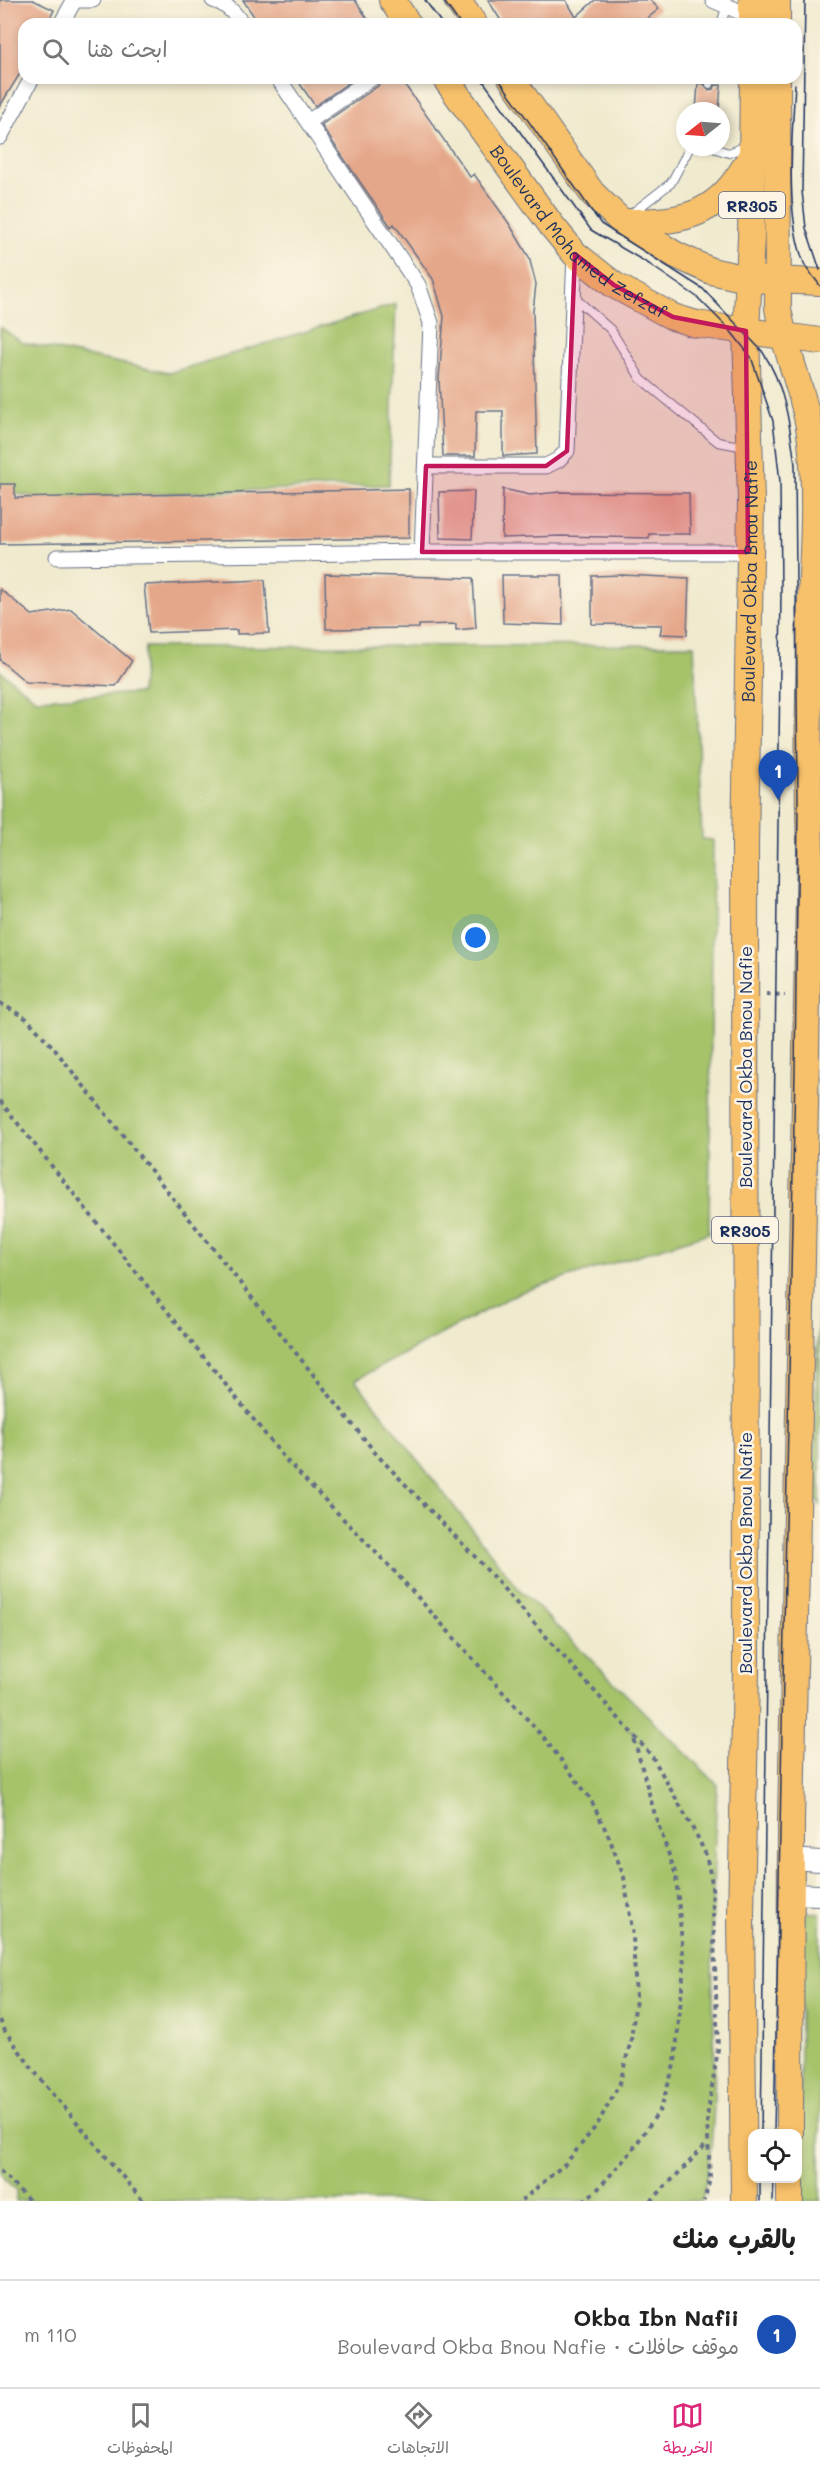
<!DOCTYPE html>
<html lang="ar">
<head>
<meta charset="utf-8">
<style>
	body { margin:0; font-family:Mali,"Playpen Sans Arabic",sans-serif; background:#f6f6f6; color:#222; direction:rtl }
	.controls { position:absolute; right:18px; bottom:18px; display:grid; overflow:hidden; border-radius:12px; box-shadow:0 3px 9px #0003 }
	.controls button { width:54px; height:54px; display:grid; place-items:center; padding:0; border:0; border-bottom:2px solid #e0e0e0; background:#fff; color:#222; font:30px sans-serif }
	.compass { position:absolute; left:676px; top:102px; width:54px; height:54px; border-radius:50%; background:#fff; box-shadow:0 3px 9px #0003; rotate:253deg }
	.you { position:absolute; left:476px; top:938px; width:21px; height:21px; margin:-15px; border:4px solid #fff; border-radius:50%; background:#1a73e8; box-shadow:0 0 0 9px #1a73e833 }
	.badge { display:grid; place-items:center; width:39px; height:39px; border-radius:50%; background:#db2777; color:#fff; font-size:20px; font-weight:700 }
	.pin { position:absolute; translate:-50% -50px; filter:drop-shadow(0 2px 3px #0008) }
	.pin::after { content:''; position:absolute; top:32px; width:21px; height:18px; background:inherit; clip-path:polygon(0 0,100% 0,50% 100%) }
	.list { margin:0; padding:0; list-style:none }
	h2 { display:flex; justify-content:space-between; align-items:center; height:78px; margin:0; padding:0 24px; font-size:26px }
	h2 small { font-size:20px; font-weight:400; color:#767676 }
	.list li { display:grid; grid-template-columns:39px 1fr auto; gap:18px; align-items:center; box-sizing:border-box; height:108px; padding:0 24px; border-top:2px solid #e0e0e0 }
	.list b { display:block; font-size:22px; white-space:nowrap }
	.list p { margin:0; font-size:20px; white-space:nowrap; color:#767676 }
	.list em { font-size:20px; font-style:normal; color:#767676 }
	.icon { flex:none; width:33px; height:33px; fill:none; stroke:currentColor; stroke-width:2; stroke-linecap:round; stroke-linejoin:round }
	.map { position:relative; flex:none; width:820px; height:2201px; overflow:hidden; direction:ltr }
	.search { position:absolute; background:#fff; box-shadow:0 3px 9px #0003; left:18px; right:18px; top:18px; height:66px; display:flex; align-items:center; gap:15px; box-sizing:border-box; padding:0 21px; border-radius:18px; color:#767676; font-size:22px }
	.sheet { height:186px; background:#fff }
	nav { display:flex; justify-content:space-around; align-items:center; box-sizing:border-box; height:84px; border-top:2px solid #e0e0e0; background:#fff; font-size:16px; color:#767676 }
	nav a { display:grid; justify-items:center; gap:3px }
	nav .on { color:#db2777 }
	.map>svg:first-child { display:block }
	.green { fill:#a6c36a; stroke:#607964; stroke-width:1.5 }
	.building { fill:#e5a78a }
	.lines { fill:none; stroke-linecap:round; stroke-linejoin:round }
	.service-casing { stroke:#667086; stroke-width:10 }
	.minor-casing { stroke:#667086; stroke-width:17 }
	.tertiary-casing { stroke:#667086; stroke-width:22 }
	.primary-casing { stroke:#667086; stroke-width:28 }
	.path { stroke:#667086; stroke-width:4; stroke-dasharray:4.5 4.5; stroke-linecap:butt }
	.service { stroke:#fff; stroke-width:8 }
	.minor { stroke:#fff; stroke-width:15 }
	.tertiary { stroke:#fff; stroke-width:20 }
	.primary { stroke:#f7c06b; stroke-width:26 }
	.tram { stroke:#1b2f5e; stroke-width:1.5 }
	.marked { fill:#c2185b; fill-opacity:0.2; stroke:#c2185b; stroke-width:4.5; stroke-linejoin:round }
	.labels { text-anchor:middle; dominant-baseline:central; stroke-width:5; stroke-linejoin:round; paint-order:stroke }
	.shield { fill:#fcf5e5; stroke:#5e6a86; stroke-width:1.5 }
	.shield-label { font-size:16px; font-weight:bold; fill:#1b2f5e }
	.street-label { font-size:18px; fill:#1b2f5e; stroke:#fcf5e5 }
</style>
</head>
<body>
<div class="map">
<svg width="820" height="2201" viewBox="0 0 820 2201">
	<rect width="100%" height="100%" fill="#fcf5e5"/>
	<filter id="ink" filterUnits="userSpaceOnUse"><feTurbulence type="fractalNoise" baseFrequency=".0167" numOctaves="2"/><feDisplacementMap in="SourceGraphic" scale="12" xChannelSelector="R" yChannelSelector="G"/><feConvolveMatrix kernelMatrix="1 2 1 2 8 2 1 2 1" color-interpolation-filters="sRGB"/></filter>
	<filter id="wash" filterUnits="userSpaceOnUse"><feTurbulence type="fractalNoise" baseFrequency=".008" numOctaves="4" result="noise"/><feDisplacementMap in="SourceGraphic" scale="24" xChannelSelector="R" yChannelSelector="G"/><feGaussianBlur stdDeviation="1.35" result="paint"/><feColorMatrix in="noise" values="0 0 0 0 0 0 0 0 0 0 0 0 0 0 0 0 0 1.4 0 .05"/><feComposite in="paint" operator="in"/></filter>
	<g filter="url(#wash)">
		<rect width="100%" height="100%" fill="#f0eacf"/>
		<path class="green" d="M 396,304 L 389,485 L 42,498 L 0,491 L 0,327 L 23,343 L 169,373 Z
			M 694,645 L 702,839 L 713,840 L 709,1233 L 518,1293 L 355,1380 L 518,1588 L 717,1784 C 715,1839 712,1895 712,1950 C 713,2033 721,2119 702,2201 L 16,2201 L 16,2190 L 0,2175 L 0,671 L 36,699 L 141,693 L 145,647 Z
			M 820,1250 L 820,1505 L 813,1497 Z
			M 800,1912 L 820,1913 L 820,2201 L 800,2201 Z"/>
		<g id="blocks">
			<path class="building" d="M 0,0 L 33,0 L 54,10 L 47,24 L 24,24 L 24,67 L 0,106 Z
				M 243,0 L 355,0 L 371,24 L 259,24 Z
				M 488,0 L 566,0 L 576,17 L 595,0 L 650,0 L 659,9 L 640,24 L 503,24 Z
				M 296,78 L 355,78 L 315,106 Z
				M 382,78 L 400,78 L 470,177 L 474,174 L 510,225 L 529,257 L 536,284 L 533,311 L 537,454 L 503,456 L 503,411 L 476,411 L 475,456 L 443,456 L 439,379 L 444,316 L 433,279 L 394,224 L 391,227 L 321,125 L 378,86 Z
				M 698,83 L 704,84 L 709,90 L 713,89 L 716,85 L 721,85 L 719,111 L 696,111 Z
				M 0,484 L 15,484 L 15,498 L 409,489 L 409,538 L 0,544 Z
				M 503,489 L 530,495 L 560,492 L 689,493 L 690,534 L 649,534 L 649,538 L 561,536 L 502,538 Z
				M 474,491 L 472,539 L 440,538 L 439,492 Z
				M 325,574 L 473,578 L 476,628 L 456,630 L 456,624 L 419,625 L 419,628 L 326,629 Z
				M 502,575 L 562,575 L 563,625 L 503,623 Z
				M 622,575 L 689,578 L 687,635 L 660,634 L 662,625 L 592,624 L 592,576 Z
				M 265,580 L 269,633 L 237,634 L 237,630 L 149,633 L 144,585 Z
				M 0,589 L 32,615 L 71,609 L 132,661 L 116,686 L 26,682 L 0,660 Z"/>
		</g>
	</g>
	<g filter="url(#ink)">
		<use href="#blocks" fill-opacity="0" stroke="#667086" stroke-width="1.5"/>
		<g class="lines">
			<defs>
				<path id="service" d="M 721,24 L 726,8
					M 710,84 L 712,78
					M 710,147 L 729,153 L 746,146
					M 631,214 L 671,183 L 690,147
					M 574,297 L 611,330 L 641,379 L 718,442 L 745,447"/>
				<path id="minor" d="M 72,0 L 93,0
					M 213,0 C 225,3 235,13 242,24
					M 713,0 L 752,17
					M 61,24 L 74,1
					M 278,78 L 418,285 L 431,323 L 422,552
					M 308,122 L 372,78
					M 0,137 L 32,78
					M 426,466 L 546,466 L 558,460 L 567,451 L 575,254
					M 57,557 L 422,552 L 748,552"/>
				<path id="tertiary" d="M 791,1859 L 820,1861
					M 791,1894 L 820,1895"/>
				<g id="primary">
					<path d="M 392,0 L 408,24"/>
					<path d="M 457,0 L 474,24"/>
					<path d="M 752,0 L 752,24"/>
					<path d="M 777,0 L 777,24"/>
					<path id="s1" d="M 445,78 L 552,226 L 575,254 L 614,285 L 673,317 L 696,324 L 820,341"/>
					<path d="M 511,78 L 592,193 L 622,222 L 676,255 L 711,271 L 747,279 L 820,282"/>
					<path d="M 777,78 L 778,308 C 785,354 806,395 811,441 C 817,494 813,547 811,601 C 809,683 807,765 810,847 L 791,1823 L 790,2134"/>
					<path d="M 622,222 C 689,222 719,216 752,154"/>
					<path d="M 790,2178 L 790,2201"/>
					<path id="s2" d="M 744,2201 L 741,1914 L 746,1671 L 745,845 L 751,502 L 746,331 L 751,238 L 753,78"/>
				</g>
			</defs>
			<use href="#service" class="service-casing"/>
			<use href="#minor" class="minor-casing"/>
			<use href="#tertiary" class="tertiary-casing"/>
			<use href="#primary" class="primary-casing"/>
			<path class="path" d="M 766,760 L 789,760
				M 766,994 L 785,995
				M 0,1003 L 27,1019 L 52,1046 L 377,1455 L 479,1561 L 652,1756 L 698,1838 L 706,1855 L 712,1883 L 718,2049 L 707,2118 L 710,2179 L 704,2201
				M 0,1101 L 285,1459 L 395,1572 L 545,1739 L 590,1798 L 609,1837 L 624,1877 L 633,1936 L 636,1999 L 631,2040 L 620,2083 L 597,2125 L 566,2163 L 521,2201
				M 0,2020 L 5,2031 L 34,2071 L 143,2201
				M 0,2171 L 30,2201
				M 583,2201 L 596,2191 L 631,2152 L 661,2108 L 675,2062 L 684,1966 L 676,1875 L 655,1815 L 633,1735
				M 651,2201 L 707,2144"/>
			<use href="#service" class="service"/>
			<use href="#minor" class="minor"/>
			<use href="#tertiary" class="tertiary"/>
			<use href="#primary" class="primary"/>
			<path class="tram" d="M 425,0 L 442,24
				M 443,0 L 460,24
				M 805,0 L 802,191 L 806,228 L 820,270
				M 481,78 L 591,230 L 649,264 L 697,297 L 729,329 L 751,357 L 773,421 L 780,482 L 781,591 L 761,2134
				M 498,78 L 601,224 L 703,289 L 762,351 C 785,384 790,426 795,465 L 798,804 L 795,1070 L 774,2134
				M 795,84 C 792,135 785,216 804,263 C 807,272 816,278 820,286
				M 760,2201 L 760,2178
				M 773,2201 L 774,2178"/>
		</g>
	</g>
	<path class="marked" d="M 575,254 L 614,285 L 673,317 L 746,331 L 748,552 L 422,552 L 426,466 L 546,466 L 567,451 Z"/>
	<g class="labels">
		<g class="shield">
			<rect x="719" y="192" width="66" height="26" rx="4.5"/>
			<rect x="712" y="1217" width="66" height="26" rx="4.5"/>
		</g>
		<g class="shield-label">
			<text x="752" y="205">RR305</text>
			<text x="745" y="1230">RR305</text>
		</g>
		<g class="street-label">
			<text stroke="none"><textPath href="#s1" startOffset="206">Boulevard Mohamed Zefzaf</textPath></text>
			<text stroke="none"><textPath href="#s2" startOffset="1620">Boulevard Okba Bnou Nafie</textPath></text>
			<text transform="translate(745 1067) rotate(-90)">Boulevard Okba Bnou Nafie</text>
			<text transform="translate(745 1553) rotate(-90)">Boulevard Okba Bnou Nafie</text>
		</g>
	</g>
</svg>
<div class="controls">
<button><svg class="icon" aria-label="locate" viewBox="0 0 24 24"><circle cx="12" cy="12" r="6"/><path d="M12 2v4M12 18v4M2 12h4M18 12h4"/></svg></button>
</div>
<svg class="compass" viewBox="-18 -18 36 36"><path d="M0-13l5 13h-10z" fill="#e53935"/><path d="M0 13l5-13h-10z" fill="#767676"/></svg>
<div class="you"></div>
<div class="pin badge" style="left:778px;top:800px;background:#1a4fb4">1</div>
<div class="search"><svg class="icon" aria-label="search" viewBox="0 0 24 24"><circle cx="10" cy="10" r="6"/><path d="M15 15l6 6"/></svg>ابحث هنا</div>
</div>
<section class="sheet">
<h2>بالقرب منك<small></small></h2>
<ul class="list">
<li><span class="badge" style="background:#1a4fb4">1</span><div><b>Okba Ibn Nafii</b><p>موقف حافلات · Boulevard Okba Bnou Nafie</p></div><em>110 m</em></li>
</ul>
</section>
<nav>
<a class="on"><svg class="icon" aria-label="map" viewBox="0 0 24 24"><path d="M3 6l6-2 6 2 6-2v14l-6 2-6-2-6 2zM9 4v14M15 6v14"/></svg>الخريطة</a>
<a><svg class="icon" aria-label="directions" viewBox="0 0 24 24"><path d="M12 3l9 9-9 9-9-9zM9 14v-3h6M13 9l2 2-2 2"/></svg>الاتجاهات</a>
<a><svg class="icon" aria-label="saved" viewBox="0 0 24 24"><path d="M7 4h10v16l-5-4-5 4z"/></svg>المحفوظات</a>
</nav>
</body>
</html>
